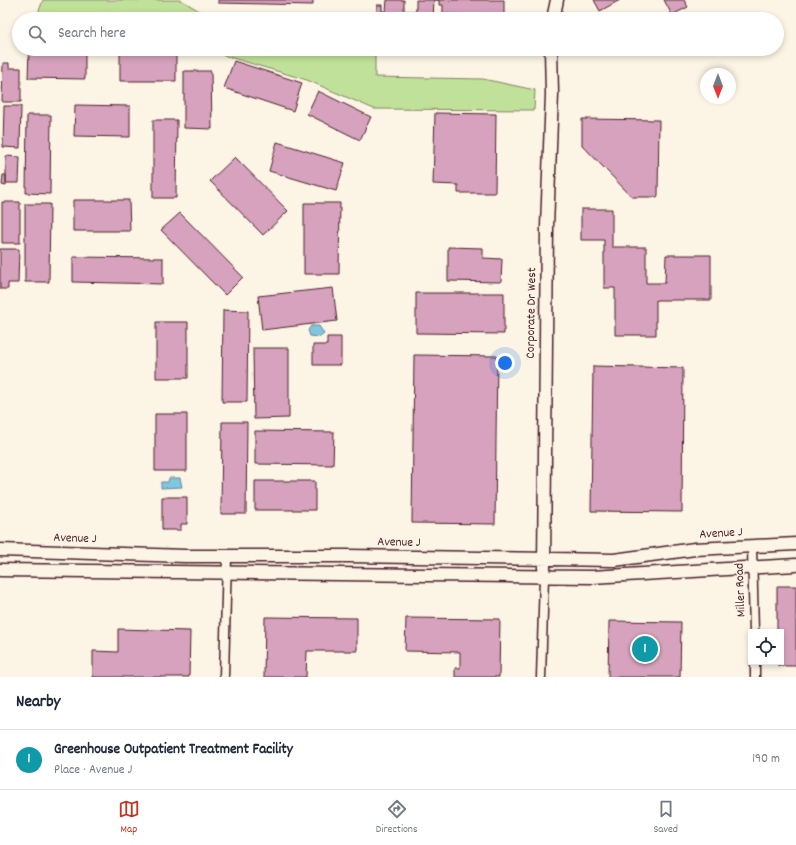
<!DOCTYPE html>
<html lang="en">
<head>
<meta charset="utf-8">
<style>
	body { margin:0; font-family:Dekko,sans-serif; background:#f2f2f3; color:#1f2937 }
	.controls { position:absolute; right:12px; bottom:12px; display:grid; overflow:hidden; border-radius:0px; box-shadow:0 2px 6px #0003 }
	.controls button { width:36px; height:36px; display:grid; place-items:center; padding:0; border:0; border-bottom:1px solid #e0e1e3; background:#fff; color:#1f2937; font:20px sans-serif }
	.compass { position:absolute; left:700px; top:68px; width:36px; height:36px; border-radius:50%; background:#fff; box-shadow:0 2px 6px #0003; rotate:180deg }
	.you { position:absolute; left:505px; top:363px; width:14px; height:14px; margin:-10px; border:3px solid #fff; border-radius:50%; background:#1a73e8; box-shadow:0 0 0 6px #1a73e833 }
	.badge { display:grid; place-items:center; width:26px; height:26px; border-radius:50%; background:#c8321e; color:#fff; font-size:13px; font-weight:700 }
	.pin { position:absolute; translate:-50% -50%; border:2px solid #fff; box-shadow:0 1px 4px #0006 }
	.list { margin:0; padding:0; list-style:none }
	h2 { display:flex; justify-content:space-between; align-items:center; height:52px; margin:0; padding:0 16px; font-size:17px }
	h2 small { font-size:13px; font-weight:400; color:#747a83 }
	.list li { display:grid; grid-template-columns:26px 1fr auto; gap:12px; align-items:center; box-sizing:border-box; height:60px; padding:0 16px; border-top:1px solid #e0e1e3 }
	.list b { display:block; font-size:15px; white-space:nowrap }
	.list p { margin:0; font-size:13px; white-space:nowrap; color:#747a83 }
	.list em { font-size:13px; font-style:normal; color:#747a83 }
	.icon { flex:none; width:22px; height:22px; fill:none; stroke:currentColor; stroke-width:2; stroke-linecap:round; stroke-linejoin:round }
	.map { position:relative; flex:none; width:796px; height:677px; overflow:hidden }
	.search { position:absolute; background:#fff; box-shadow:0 2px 6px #0003; left:12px; right:12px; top:12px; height:44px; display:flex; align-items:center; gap:10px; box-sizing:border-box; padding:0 14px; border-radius:22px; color:#747a83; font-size:15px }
	.sheet { height:112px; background:#fff }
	nav { display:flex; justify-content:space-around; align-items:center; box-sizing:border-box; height:56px; border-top:1px solid #e0e1e3; background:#fff; font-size:11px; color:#747a83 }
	nav a { display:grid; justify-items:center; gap:2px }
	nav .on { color:#c8321e }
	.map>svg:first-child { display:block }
	.green { fill:#c0e19a; stroke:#858062 }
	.water { fill:#7ec7df; stroke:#698497 }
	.building { fill:#d6a2bd; stroke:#4a1f2b }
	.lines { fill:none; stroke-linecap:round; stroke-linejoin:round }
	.street-casing { stroke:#4a1f2b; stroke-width:11 }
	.secondary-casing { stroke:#4a1f2b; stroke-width:15 }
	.street { stroke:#fcf5e5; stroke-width:8 }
	.secondary { stroke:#fcf5e5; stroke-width:12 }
	.labels { text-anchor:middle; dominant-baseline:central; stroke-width:3; stroke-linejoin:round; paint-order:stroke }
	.street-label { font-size:13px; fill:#4a1f2b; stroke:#fcf5e5 }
</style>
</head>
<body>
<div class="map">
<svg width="796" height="677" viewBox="0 0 796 677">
	<rect width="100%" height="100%" fill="#fcf5e5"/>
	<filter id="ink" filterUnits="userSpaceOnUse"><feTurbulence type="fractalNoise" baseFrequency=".025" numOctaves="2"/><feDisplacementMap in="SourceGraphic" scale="8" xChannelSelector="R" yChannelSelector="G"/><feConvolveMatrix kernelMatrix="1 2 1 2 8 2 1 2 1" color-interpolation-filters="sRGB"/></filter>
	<g filter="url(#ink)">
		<path class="green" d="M 43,0 L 181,0 L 213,19 L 36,19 Z
			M 202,49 L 375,49 L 375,77 L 483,79 L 535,90 L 534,110 L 374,109 L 307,80 Z"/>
		<path class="water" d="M 311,326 L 319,326 L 324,334 L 320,337 L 310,336 L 308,330 Z
			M 169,478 L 180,478 L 182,487 L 161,488 L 161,482 L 168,482 Z"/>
		<path class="building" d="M 218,0 L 313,0 L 313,5 L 218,3 Z
			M 387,0 L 404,0 L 404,11 L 416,11 L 416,0 L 504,0 L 504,19 L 486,19 L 486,15 L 443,14 L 443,5 L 439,5 L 439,0 L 434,0 L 433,19 L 372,19 L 372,13 L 377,13 L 377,5 L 382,5 L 382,11 L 386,11 Z
			M 594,0 L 620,0 L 600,11 Z
			M 664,0 L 684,0 L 688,7 L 672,15 Z
			M 29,49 L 85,49 L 85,79 L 28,78 Z
			M 120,50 L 176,51 L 176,81 L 120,81 Z
			M 234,61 L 302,83 L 293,111 L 224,88 Z
			M 3,63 L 9,63 L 9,68 L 21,68 L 21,102 L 2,102 Z
			M 184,71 L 211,71 L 212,129 L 184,128 Z
			M 318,91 L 371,117 L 360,140 L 307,114 Z
			M 75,105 L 130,106 L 130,137 L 74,136 Z
			M 4,106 L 21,106 L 20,148 L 3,147 Z
			M 435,113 L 496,114 L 495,193 L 458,193 L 458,185 L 433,184 Z
			M 27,115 L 51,115 L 50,194 L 26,193 Z
			M 582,119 L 659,120 L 658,195 L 657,197 L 632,197 L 582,145 Z
			M 153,120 L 177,120 L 176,198 L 153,198 Z
			M 277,142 L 345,163 L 336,191 L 269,171 Z
			M 6,156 L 20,157 L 19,183 L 6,183 Z
			M 235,157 L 288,211 L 263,235 L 210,181 Z
			M 3,175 L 6,175 L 6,186 L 2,185 Z
			M 73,200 L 129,200 L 130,231 L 73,231 Z
			M 2,202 L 20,202 L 20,243 L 2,243 Z
			M 304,203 L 340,203 L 339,274 L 304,274 Z
			M 25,204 L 50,204 L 49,282 L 25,282 Z
			M 581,209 L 612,209 L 612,247 L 646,247 L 646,283 L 665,283 L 666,255 L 711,255 L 711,300 L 656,300 L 656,335 L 615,335 L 615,288 L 604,288 L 604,240 L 581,240 Z
			M 180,213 L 243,277 L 225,295 L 161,230 Z
			M 448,247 L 483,248 L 483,258 L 502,259 L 501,282 L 448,281 Z
			M 0,249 L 19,249 L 18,283 L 8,283 L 8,289 L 0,289 Z
			M 73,257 L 163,258 L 163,284 L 73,282 Z
			M 333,288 L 337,321 L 262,330 L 258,296 Z
			M 416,293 L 504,293 L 504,334 L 416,333 Z
			M 223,310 L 248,311 L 247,402 L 222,402 Z
			M 156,322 L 188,322 L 188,378 L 156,378 Z
			M 327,337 L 341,337 L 341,365 L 313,365 L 313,345 L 327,345 Z
			M 253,348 L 289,348 L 289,418 L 254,419 Z
			M 414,355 L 497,356 L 495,524 L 412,523 Z
			M 593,366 L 683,368 L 682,512 L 591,511 Z
			M 155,414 L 187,414 L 187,471 L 155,471 Z
			M 222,422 L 247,422 L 246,514 L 221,514 Z
			M 255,431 L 334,432 L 333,465 L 255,464 Z
			M 255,481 L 315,481 L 315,510 L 255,510 Z
			M 162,497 L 187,497 L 187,524 L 181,524 L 181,530 L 162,530 Z
			M 777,586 L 796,586 L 796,666 L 778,666 L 778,662 L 781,662 L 781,632 L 777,632 Z
			M 265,617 L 357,618 L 357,651 L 307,651 L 306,677 L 264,677 Z
			M 406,618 L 500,619 L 499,677 L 455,677 L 455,668 L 460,668 L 460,652 L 405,651 Z
			M 609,621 L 681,622 L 680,677 L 608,677 Z
			M 118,629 L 190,631 L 189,677 L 93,677 L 93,651 L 118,652 Z"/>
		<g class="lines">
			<defs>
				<path id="street" d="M 752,547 L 754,632
					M 755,662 L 755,677
					M 224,677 L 227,556
					M 541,677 L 544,577"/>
				<path id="secondary" d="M 553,19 L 557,0
					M 0,550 L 185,556 L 348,556 L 614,560 L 695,549 L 796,544
					M 544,568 L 547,227 L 552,94 L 551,49
					M 0,570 L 592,577 L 796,565"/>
			</defs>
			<use href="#street" class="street-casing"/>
			<use href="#secondary" class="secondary-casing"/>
			<use href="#street" class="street"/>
			<use href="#secondary" class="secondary"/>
		</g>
	</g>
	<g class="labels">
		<g class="street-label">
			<text transform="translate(532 313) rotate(-89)">Corporate Dr West</text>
			<text transform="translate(721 534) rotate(-3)">Avenue J</text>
			<text transform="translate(75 539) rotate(2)">Avenue J</text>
			<text transform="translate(399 543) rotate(1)">Avenue J</text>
			<text transform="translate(741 590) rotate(-92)">Miller Road</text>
		</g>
	</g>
</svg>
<div class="controls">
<button><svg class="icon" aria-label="locate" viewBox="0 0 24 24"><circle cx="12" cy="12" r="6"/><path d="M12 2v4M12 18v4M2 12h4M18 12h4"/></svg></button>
</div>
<svg class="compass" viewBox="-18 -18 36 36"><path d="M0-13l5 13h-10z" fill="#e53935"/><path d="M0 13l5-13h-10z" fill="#747a83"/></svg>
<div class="you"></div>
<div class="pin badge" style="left:645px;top:649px;background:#0f9aa8">1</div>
<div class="search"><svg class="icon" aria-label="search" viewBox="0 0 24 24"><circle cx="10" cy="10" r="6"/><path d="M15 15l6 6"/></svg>Search here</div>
</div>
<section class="sheet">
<h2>Nearby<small></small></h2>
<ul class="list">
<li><span class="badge" style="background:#0f9aa8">1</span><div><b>Greenhouse Outpatient Treatment Facility</b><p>Place · Avenue J</p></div><em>190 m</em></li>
</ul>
</section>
<nav>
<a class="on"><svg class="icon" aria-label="map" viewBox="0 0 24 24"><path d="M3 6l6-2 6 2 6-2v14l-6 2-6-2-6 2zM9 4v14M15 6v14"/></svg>Map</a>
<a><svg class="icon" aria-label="directions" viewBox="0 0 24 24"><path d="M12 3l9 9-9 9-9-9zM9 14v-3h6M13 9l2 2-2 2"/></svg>Directions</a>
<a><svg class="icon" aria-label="saved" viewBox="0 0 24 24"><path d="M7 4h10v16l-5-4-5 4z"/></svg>Saved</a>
</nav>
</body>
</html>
